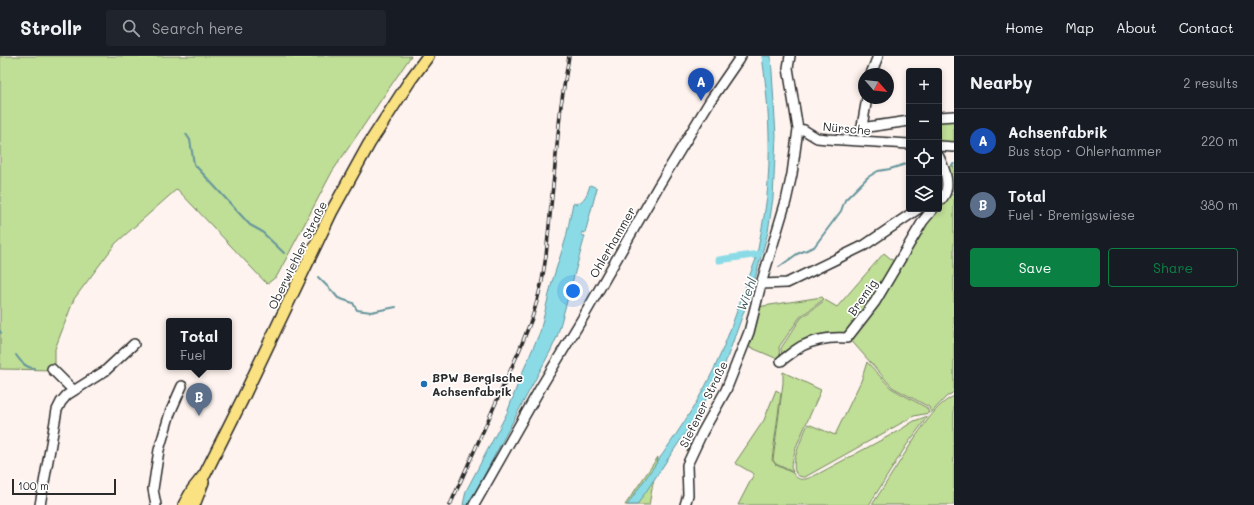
<!DOCTYPE html>
<html lang="en">
<head>
<meta charset="utf-8">
<style>
	body { margin:0; font-family:Mali,sans-serif; background:#20242c; color:#f1f3f6 }
	.controls { position:absolute; right:12px; top:12px; display:grid; overflow:hidden; border-radius:4px; box-shadow:0 2px 6px #0003 }
	.controls button { width:36px; height:36px; display:grid; place-items:center; padding:0; border:0; border-bottom:1px solid #363941; background:#171b24; color:#f1f3f6; font:20px sans-serif }
	.compass { position:absolute; left:858px; top:12px; width:36px; height:36px; border-radius:50%; background:#171b24; box-shadow:0 2px 6px #0003; rotate:118deg }
	.scale { position:absolute; left:12px; bottom:10px; width:104px; box-sizing:border-box; padding-left:4px; border:2px solid #2b2b2b; border-top:0; font-size:11px; line-height:14px; white-space:nowrap; color:#2b2b2b; -webkit-text-stroke:3px #fff; paint-order:stroke }
	.you { position:absolute; left:573px; top:235px; width:14px; height:14px; margin:-10px; border:3px solid #fff; border-radius:50%; background:#1a73e8; box-shadow:0 0 0 6px #1a73e833 }
	.badge { display:grid; place-items:center; width:26px; height:26px; border-radius:50%; background:#0b8043; color:#fff; font-size:13px; font-weight:700 }
	.pin { position:absolute; translate:-50% -33px; filter:drop-shadow(0 1px 2px #0008) }
	.pin::after { content:''; position:absolute; top:21px; width:14px; height:12px; background:inherit; clip-path:polygon(0 0,100% 0,50% 100%) }
	.popup { position:absolute; left:166px; top:262px; width:66px; height:52px; box-sizing:border-box; display:grid; place-content:center; border-radius:4px; background:#171b24; filter:drop-shadow(0 1px 3px #0005); font-size:13px; white-space:nowrap; color:#9ea1a6 }
	.popup b { font-size:15px; color:#f1f3f6 }
	.popup::after { content:''; position:absolute; left:50%; top:100%; margin-left:-8px; border:8px solid transparent; border-top-color:#171b24 }
	.list { margin:0; padding:0; list-style:none }
	h2 { display:flex; justify-content:space-between; align-items:center; height:52px; margin:0; padding:0 16px; font-size:17px }
	h2 small { font-size:13px; font-weight:400; color:#9ea1a6 }
	.list li { display:grid; grid-template-columns:26px 1fr auto; gap:12px; align-items:center; box-sizing:border-box; height:64px; padding:0 16px; border-top:1px solid #363941 }
	.list b { display:block; font-size:15px; white-space:nowrap }
	.list p { margin:0; font-size:13px; white-space:nowrap; color:#9ea1a6 }
	.list em { font-size:13px; font-style:normal; color:#9ea1a6 }
	.actions { display:flex; gap:8px; padding:12px 16px }
	.actions a { flex:1; padding:9px 0; border:1px solid #0b8043; border-radius:4px; text-align:center; font-size:14px; color:#0b8043 }
	.actions .main { background:#0b8043; color:#fff }
	.icon { flex:none; width:22px; height:22px; fill:none; stroke:currentColor; stroke-width:2; stroke-linecap:round; stroke-linejoin:round }
	.map { position:relative; flex:none; width:954px; height:449px; overflow:hidden }
	header { display:flex; align-items:center; gap:24px; box-sizing:border-box; height:56px; padding:0 20px; background:#171b24; border-bottom:1px solid #363941 }
	header strong { font-size:19px }
	nav { display:flex; gap:22px; margin-inline-start:auto; font-size:14px }
	.search { width:280px; height:36px; background:#20242c; display:flex; align-items:center; gap:10px; box-sizing:border-box; padding:0 14px; border-radius:4px; color:#9ea1a6; font-size:15px }
	main { display:flex }
	aside { flex:1; background:#171b24 }
	.map>svg:first-child { display:block }
	.green { fill:#bfde96; stroke:#758460 }
	.water { fill:#8bdbe7; stroke:#65959c }
	.lines { fill:none; stroke-linecap:round; stroke-linejoin:round }
	.stream { stroke:#65959c; stroke-width:2 }
	.canal { stroke:#8bdbe7; stroke-width:7 }
	.minor-casing { stroke:#2b2b2b; stroke-width:12 }
	.major-casing { stroke:#2b2b2b; stroke-width:14 }
	.minor { stroke:#fff; stroke-width:9 }
	.major { stroke:#fae181; stroke-width:11 }
	.rail-casing { stroke:#2b2b2b; stroke-width:3.5 }
	.rail { stroke:#fff; stroke-width:2; stroke-dasharray:6; stroke-linecap:butt }
	.poi-dot { fill:#1f6fb2; stroke:#fff; stroke-width:1.5 }
	.labels { text-anchor:middle; dominant-baseline:central; stroke-width:3.5; stroke-linejoin:round; paint-order:stroke }
	.street-label { font-size:12px; fill:#2b2b2b; stroke:#fff }
	.poi-label { font-size:12px; font-weight:bold; fill:#2b2b2b; stroke:#fff; text-anchor:start }
	.water-label { font-size:13px; font-style:italic; fill:#486063; stroke:#fff }
</style>
</head>
<body>
<header>
<strong>Strollr</strong>
<div class="search"><svg class="icon" aria-label="search" viewBox="0 0 24 24"><circle cx="10" cy="10" r="6"/><path d="M15 15l6 6"/></svg>Search here</div>
<nav><a>Home</a><a>Map</a><a>About</a><a>Contact</a></nav>
</header>
<main>
<div class="map">
<svg width="954" height="449" viewBox="0 0 954 449">
	<rect width="100%" height="100%" fill="#fef3ee"/>
	<filter id="ink" filterUnits="userSpaceOnUse"><feTurbulence type="fractalNoise" baseFrequency=".025" numOctaves="2"/><feDisplacementMap in="SourceGraphic" scale="8" xChannelSelector="R" yChannelSelector="G"/><feConvolveMatrix kernelMatrix="1 2 1 2 8 2 1 2 1" color-interpolation-filters="sRGB"/></filter>
	<g filter="url(#ink)">
		<path class="green" d="M 0,0 L 411,0 L 332,116 L 277,220 L 267,228 L 177,133 L 116,187 L 74,243 L 55,293 L 55,314 L 0,313 Z
			M 954,62 L 954,89 L 939,87 L 939,64 Z
			M 954,110 L 954,135 L 948,135 L 945,111 Z
			M 949,138 L 954,139 L 954,336 L 946,341 L 931,357 L 929,351 L 892,331 L 849,282 L 935,153 L 939,153 L 939,148 Z
			M 884,197 L 896,207 L 874,246 L 845,280 L 816,283 L 782,303 L 781,292 L 801,262 L 825,244 L 837,251 Z
			M 822,241 L 824,243 L 800,261 L 779,291 L 780,304 L 745,289 L 757,251 Z
			M 867,306 L 891,332 L 927,352 L 929,357 L 914,360 L 805,421 C 781,422 804,378 808,368 L 835,379 L 861,325 Z
			M 783,316 L 821,334 L 796,391 L 791,411 L 793,416 L 776,408 L 773,404 L 783,327 Z
			M 776,334 L 781,337 L 772,404 L 776,409 L 793,417 C 799,428 809,422 818,418 L 900,374 L 914,365 L 928,360 L 906,390 L 869,449 L 738,449 L 754,418 L 735,407 L 764,364 Z
			M 954,340 L 954,449 L 872,449 C 887,426 901,403 916,380 C 927,365 937,348 954,340 Z
			M 658,401 L 649,449 L 625,449 Z"/>
		<path class="water" d="M 762,0 L 771,0 L 776,80 L 773,142 L 768,176 L 752,233 L 723,313 L 696,361 L 637,449 L 627,449 C 658,404 692,360 715,311 C 731,276 742,238 756,203 L 754,202 L 758,193 C 762,171 767,148 768,126 C 771,83 768,42 762,0 Z
			M 590,129 L 597,132 L 585,177 L 582,176 L 581,179 L 585,180 L 557,281 L 551,294 L 472,442 L 468,449 L 463,449 L 466,435 L 507,357 L 520,322 L 540,276 L 552,226 L 566,182 L 573,147 L 576,148 C 584,146 588,137 590,129 Z"/>
		<g class="lines">
			<path class="stream" d="M 186,78 L 190,84 L 194,108 L 250,169 L 261,175 L 284,197
				M 952,109 L 954,108
				M 779,211 L 797,198 L 814,191 L 841,155 L 845,144 L 868,121 L 878,115 L 890,113 L 909,107
				M 318,221 L 333,236 L 338,242 L 353,247 L 357,254 L 371,256 L 396,251
				M 0,275 L 1,277
				M 16,299 C 21,306 26,312 34,312"/>
			<path class="canal" d="M 719,204 L 759,198"/>
			<defs>
				<path id="minor" d="M 871,18 L 878,0
					M 939,61 L 954,60
					M 861,72 L 909,65
					M 798,73 L 804,74 L 817,82 L 827,83 L 909,88
					M 861,76 L 867,42
					M 939,90 L 954,91
					M 939,101 C 944,111 949,124 946,135 C 945,139 942,143 939,146
					M 761,228 L 787,227 L 865,189 L 918,153
					M 781,305 C 788,300 795,294 802,290 C 816,283 832,281 847,282 L 875,246 L 923,165 L 933,153
					M 52,313 L 73,334
					M 40,449 L 57,354 L 61,346 L 67,339 L 105,315 L 134,288
					M 156,449 L 153,433 L 159,394 L 170,357 L 182,330
					M 474,449 L 541,331 L 585,258 L 659,129 L 710,45 L 741,0
					M 685,449 L 688,439 L 687,409 L 702,377 L 726,334 L 749,276 L 761,228 L 786,145 L 792,118 L 798,73 L 788,12 L 790,0"/>
				<path id="major" d="M 184,449 L 193,433 L 205,418 L 242,344 L 332,155 L 369,88 L 411,23 L 428,0
					M 194,449 L 203,426"/>
			</defs>
			<use href="#minor" class="minor-casing"/>
			<use href="#major" class="major-casing"/>
			<use href="#minor" class="minor"/>
			<use href="#major" class="major"/>
			<defs>
				<path id="rail" d="M 450,449 L 519,295 L 532,262 L 537,245 L 542,225 L 546,200 L 561,49 L 569,0"/>
			</defs>
			<use href="#rail" class="rail-casing"/>
			<use href="#rail" class="rail"/>
		</g>
	</g>
	<circle class="poi-dot" cx="424" cy="328" r="4"/>
	<g class="labels">
		<g class="street-label">
			<text transform="translate(847 72) rotate(5)">Nürsche</text>
			<text transform="translate(612 186) rotate(-60)">Ohlerhammer</text>
			<text transform="translate(297 199) rotate(-64)">Oberwiehler Straße</text>
			<text transform="translate(862 241) rotate(-55)">Bremig</text>
			<text transform="translate(703 348) rotate(-64)">Siefener Straße</text>
		</g>
		<g class="poi-label">
			<text x="432" y="321">BPW Bergische<tspan x="432" dy="14">Achsenfabrik</tspan></text>
		</g>
		<g class="water-label">
			<text transform="translate(746 238) rotate(-70)">Wiehl</text>
		</g>
	</g>
</svg>
<div class="controls">
<button>+</button>
<button>−</button>
<button><svg class="icon" aria-label="locate" viewBox="0 0 24 24"><circle cx="12" cy="12" r="6"/><path d="M12 2v4M12 18v4M2 12h4M18 12h4"/></svg></button>
<button><svg class="icon" aria-label="layers" viewBox="0 0 24 24"><path d="M12 4l9 5-9 5-9-5zM3 14l9 5 9-5"/></svg></button>
</div>
<svg class="compass" viewBox="-18 -18 36 36"><path d="M0-13l5 13h-10z" fill="#e53935"/><path d="M0 13l5-13h-10z" fill="#9ea1a6"/></svg>
<div class="scale">100 m</div>
<div class="you"></div>
<div class="pin badge" style="left:701px;top:45px;background:#1a4fb4">A</div>
<div class="pin badge" style="left:199px;top:360px;background:#5c6f8a">B</div>
<div class="popup"><b>Total</b>Fuel</div>
</div>
<aside>
<h2>Nearby<small>2 results</small></h2>
<ul class="list">
<li><span class="badge" style="background:#1a4fb4">A</span><div><b>Achsenfabrik</b><p>Bus stop · Ohlerhammer</p></div><em>220 m</em></li>
<li><span class="badge" style="background:#5c6f8a">B</span><div><b>Total</b><p>Fuel · Bremigswiese</p></div><em>380 m</em></li>
</ul>
<div class="actions"><a class="main">Save</a><a>Share</a></div>
</aside>
</main>
</body>
</html>
